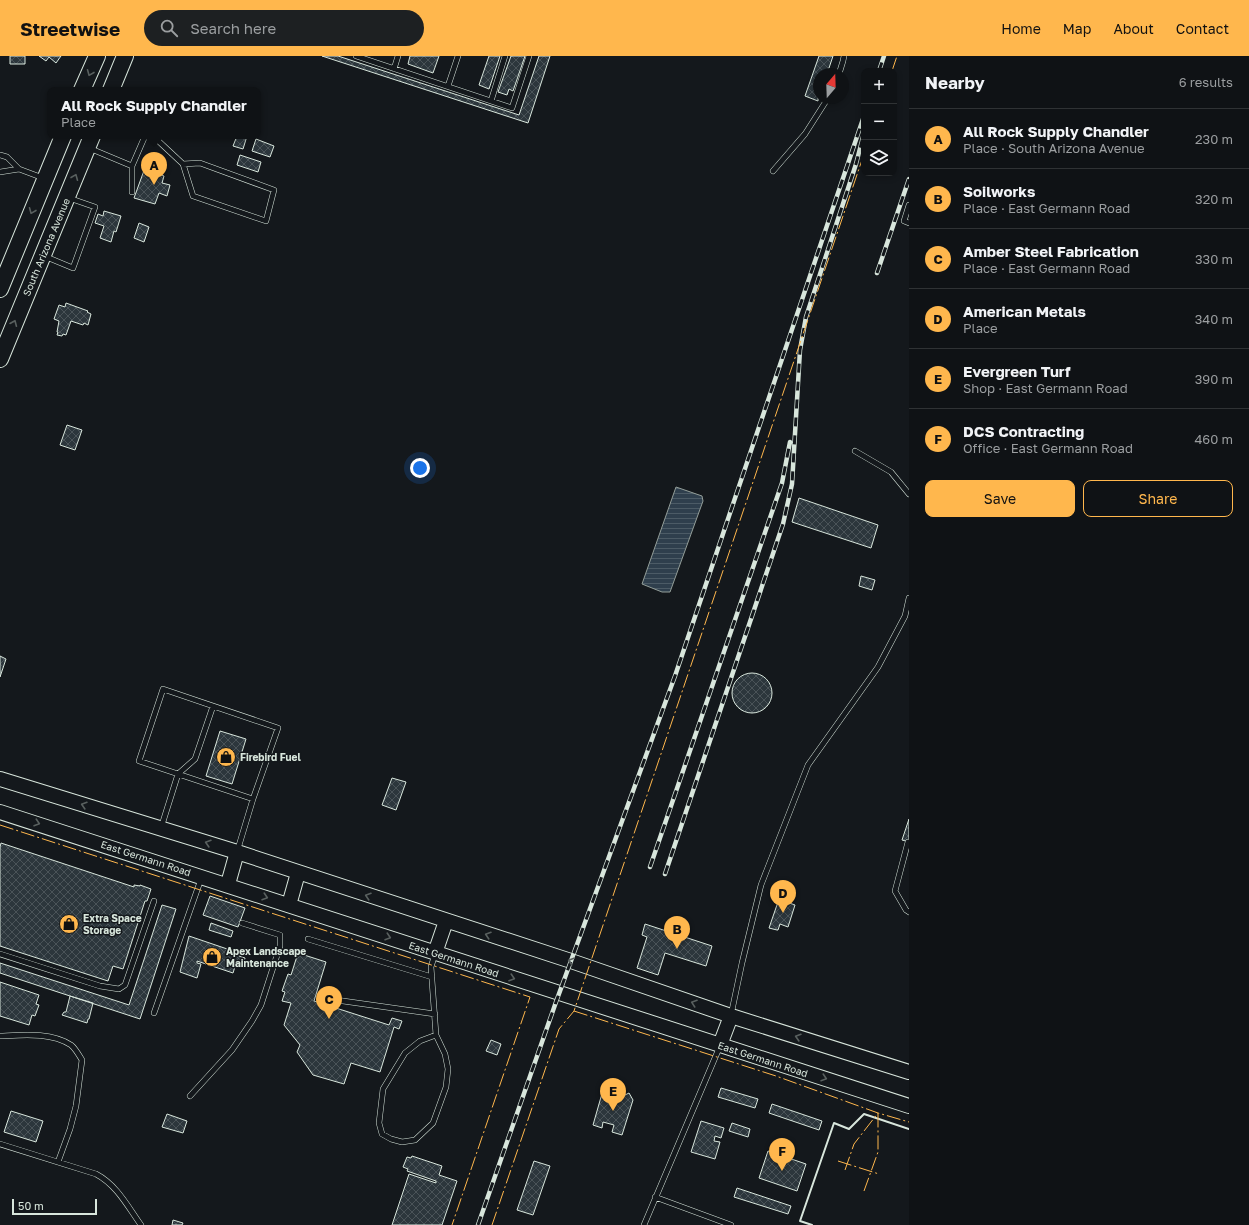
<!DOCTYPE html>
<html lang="en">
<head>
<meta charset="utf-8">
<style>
	body { margin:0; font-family:"Golos Text",sans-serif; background:#1d2022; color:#f1f3f6 }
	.controls { position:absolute; right:12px; top:12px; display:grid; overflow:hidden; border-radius:8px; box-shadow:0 2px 6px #0003 }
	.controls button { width:36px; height:36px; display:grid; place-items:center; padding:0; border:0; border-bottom:1px solid #2f3234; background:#0f1215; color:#f1f3f6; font:20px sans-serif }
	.compass { position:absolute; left:813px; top:12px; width:36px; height:36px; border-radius:50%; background:#0f1215; box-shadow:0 2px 6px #0003; rotate:19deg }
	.scale { position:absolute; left:12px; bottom:10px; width:85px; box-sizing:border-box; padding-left:4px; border:2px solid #d8e6dc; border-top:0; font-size:11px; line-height:14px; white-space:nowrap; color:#d8e6dc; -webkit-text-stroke:3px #14181c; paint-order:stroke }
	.you { position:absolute; left:420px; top:412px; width:14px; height:14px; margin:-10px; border:3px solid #fff; border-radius:50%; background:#1a73e8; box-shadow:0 0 0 6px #1a73e833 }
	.badge { display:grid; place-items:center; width:26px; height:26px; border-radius:50%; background:#ffb74d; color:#111; font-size:13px; font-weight:700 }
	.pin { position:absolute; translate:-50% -33px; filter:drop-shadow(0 1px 2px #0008) }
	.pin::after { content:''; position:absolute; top:21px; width:14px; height:12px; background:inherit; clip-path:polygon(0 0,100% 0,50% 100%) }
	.popup { position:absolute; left:47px; top:31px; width:214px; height:52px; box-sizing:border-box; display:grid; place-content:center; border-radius:8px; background:#0f1215; filter:drop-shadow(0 1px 3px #0005); font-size:13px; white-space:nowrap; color:#9b9ea0 }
	.popup b { font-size:15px; color:#f1f3f6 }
	.popup::after { content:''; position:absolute; left:50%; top:100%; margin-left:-8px; border:8px solid transparent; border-top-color:#0f1215 }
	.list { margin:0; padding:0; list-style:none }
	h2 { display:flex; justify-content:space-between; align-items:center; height:52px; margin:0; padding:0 16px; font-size:17px }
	h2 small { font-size:13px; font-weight:400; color:#9b9ea0 }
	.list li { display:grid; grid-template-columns:26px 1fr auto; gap:12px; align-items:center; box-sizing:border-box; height:60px; padding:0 16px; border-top:1px solid #2f3234 }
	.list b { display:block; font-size:15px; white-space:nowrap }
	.list p { margin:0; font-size:13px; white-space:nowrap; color:#9b9ea0 }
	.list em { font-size:13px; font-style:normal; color:#9b9ea0 }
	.actions { display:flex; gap:8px; padding:12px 16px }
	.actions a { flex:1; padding:9px 0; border:1px solid #ffb74d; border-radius:8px; text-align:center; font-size:14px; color:#ffb74d }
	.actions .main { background:#ffb74d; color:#111 }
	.icon { flex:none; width:22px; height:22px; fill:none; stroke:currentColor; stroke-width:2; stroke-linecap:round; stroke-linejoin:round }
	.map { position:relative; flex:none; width:909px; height:1169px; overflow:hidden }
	header { display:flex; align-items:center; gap:24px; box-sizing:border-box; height:56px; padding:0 20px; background:#ffb74d; color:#111 }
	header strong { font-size:19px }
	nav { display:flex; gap:22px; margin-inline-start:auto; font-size:14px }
	.search { width:280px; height:36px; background:#1d2022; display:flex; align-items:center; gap:10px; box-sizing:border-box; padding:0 14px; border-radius:22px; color:#9b9ea0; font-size:15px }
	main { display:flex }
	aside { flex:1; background:#0f1215 }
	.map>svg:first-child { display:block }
	.water { fill:url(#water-rules); stroke:#939e99 }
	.building { fill:url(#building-cross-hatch); stroke:#d8e6dc }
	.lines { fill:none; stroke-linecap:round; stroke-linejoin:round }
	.lane-casing { stroke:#d8e6dc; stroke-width:6 }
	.secondary-casing { stroke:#d8e6dc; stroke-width:16 }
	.primary-casing { stroke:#d8e6dc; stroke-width:18 }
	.lane { stroke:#14181c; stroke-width:5 }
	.secondary { stroke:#14181c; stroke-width:14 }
	.primary { stroke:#14181c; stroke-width:16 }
	.rail-casing { stroke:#d8e6dc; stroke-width:4.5 }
	.rail { stroke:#14181c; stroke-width:3; stroke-dasharray:9; stroke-linecap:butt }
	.wall { stroke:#d8e6dc; stroke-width:2 }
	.power { stroke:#ffb74d; stroke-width:1; stroke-dasharray:14 3 2 3; stroke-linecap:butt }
	.oneway { stroke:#59605f }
	.labels { text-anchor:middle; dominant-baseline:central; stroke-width:3; stroke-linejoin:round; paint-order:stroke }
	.street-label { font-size:10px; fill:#d8e6dc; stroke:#14181c }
	.poi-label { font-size:10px; font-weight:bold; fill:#d8e6dc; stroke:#14181c; text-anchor:start }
</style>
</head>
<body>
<header>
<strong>Streetwise</strong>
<div class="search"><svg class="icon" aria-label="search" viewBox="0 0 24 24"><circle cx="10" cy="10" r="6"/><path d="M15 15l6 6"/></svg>Search here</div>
<nav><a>Home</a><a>Map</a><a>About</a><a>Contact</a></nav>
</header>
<main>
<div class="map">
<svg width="909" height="1169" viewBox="0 0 909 1169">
	<defs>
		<pattern id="water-rules" width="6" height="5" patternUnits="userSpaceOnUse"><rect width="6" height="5" fill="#2f3f4d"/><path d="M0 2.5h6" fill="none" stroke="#4c5b66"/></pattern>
		<pattern id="building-cross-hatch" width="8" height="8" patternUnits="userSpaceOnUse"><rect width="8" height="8" fill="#2c363c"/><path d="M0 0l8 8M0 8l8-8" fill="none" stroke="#4a5358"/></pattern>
	</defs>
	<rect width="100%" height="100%" fill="#14181c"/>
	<path class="water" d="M 676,431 L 702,440 L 703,445 L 670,536 L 662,536 L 642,528 Z"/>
	<path class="building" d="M 10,0 L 25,0 L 25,8 L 10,8 Z
		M 39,0 L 61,0 L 56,7 L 49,1 L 46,5 Z
		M 322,0 L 338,0 L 519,59 L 539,0 L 550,0 L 528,67 Z
		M 410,0 L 439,0 L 433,17 L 408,8 Z
		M 489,0 L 500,0 L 489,33 L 479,29 Z
		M 511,0 L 525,0 L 513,35 L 509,33 L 507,39 L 498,36 Z
		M 819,0 L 833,0 L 827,18 L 819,18 L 818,45 L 805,40 Z
		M 237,80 L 247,80 L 243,93 L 233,90 Z
		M 256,83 L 274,90 L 270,101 L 252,95 Z
		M 240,99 L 261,106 L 258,116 L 237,109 Z
		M 146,109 L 160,114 L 159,118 L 164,120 L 162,127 L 170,129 L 167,140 L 159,137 L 155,148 L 134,142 Z
		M 104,155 L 121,160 L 116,176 L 114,175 L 111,186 L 100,182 L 104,170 L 95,167 L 98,158 L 103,160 Z
		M 139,167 L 149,171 L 144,186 L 134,182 Z
		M 66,247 L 88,255 L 87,256 L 91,258 L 88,269 L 84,267 L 83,269 L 71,265 L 66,279 L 63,278 L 62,280 L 57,279 L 58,276 L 57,276 L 59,265 L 54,263 L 59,249 L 65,251 Z
		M 67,369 L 82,374 L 75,394 L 60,389 Z
		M 799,442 L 878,469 L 871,492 L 792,466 Z
		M 861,520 L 875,524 L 872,534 L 859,530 Z
		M 0,600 L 6,603 L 0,621 Z
		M732 637a20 20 0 1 1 40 0a20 20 0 1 1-40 0Z
		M 220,675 L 246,683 L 232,728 L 206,720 Z
		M 392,722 L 406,726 L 396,754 L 382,749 Z
		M 909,763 L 909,786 L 902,784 Z
		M 1,787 L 134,831 L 134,829 L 140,830 L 140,829 L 151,833 L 147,845 L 145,845 L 123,913 L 113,910 L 108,925 L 0,890 L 0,791 Z
		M 210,840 L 245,852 L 238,871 L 203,859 Z
		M 779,843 L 795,849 L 788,871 L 780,868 L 778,874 L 777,874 L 769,872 Z
		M 162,849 L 176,853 L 140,963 L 0,917 L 0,907 L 129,949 Z
		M 211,867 L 233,875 L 231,881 L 209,874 Z
		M 645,868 L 712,890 L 706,910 L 665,897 L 658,919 L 637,912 L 647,881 L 642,879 Z
		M 189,880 L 239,897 L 239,900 L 245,902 L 244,906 L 237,904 L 233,917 L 197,905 L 197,907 L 201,908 L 197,922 L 180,916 Z
		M 298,897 L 326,906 L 314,945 L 389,969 L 392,962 L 402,965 L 399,973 L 394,971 L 380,1016 L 351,1007 L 344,1028 L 313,1019 L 297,996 L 300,989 L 284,969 L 291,947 L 282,945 L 285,936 L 282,935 L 288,918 L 291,919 Z
		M 0,926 L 39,939 L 36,948 L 39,949 L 35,960 L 32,959 L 29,969 L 0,960 Z
		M 70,940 L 93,947 L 89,963 L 88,963 L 87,967 L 62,959 L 64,956 L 66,956 Z
		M 491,984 L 501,988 L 497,999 L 486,995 Z
		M 610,1030 L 614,1037 L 623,1040 L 629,1037 L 633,1044 L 622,1079 L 612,1076 L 614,1069 L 603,1066 L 602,1072 L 593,1069 L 603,1034 Z
		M 721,1032 L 758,1043 L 755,1052 L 718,1041 Z
		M 772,1048 L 822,1065 L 819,1074 L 769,1057 Z
		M 11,1055 L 43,1065 L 36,1086 L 4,1076 Z
		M 167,1058 L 187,1065 L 183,1077 L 162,1071 Z
		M 701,1065 L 724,1072 L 721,1082 L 715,1080 L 714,1085 L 720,1086 L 715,1103 L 691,1096 Z
		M 732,1067 L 750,1073 L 748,1081 L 729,1075 Z
		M 768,1095 L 806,1108 L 797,1135 L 759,1122 Z
		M 412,1100 L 442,1110 L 439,1119 L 457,1125 L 442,1169 L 392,1169 L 409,1118 L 436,1127 L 436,1125 L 407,1115 L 408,1113 L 403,1111 L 407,1101 L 411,1102 Z
		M 534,1105 L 550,1110 L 533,1159 L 517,1154 Z
		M 737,1132 L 791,1150 L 788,1158 L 734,1141 Z
		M 173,1164 L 183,1167 L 182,1169 L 172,1169 Z"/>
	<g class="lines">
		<defs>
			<path id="lane" d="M 356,0 L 512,52 L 529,0
				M 394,13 L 398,0
				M 839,18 L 843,5 L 844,0
				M 448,30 L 458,0
				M 491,45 L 505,0
				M 153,80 L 183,108 L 193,140 L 266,165 L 274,134 L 200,107 L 183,108
				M 89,92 L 132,110 L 145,80
				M 0,99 L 7,101 L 19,113 L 43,122
				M 132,110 L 132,136
				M 773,115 L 805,78 L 828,42
				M 0,116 L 19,113
				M 909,149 L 904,165 L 909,167
				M 44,200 L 73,212 L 95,151 L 69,142
				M 855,395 L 891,416 L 909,438
				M 161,772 L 178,718 L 195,703 L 213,650
				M 908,786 L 895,835 L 906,854 L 909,856
				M 237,796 L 253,743 L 278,672 L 163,633 L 139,705 L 253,743
				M 308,883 L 432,921
				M 0,898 L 100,930 L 119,933 L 125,929 L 154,845
				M 435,898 L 431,911 L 436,979 L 445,998 L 448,1013 L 446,1031 L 433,1067 L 415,1084 L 402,1086 L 391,1083 L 382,1078 L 379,1067 L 383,1033 L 405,997 L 420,985 L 436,979
				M 336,944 L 435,958
				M 154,957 L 201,823
				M 731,959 L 742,907 L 761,829 L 808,709 L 878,611 L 905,560 L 909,542
				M 0,980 C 23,979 51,976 71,989 C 75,992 79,999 82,1004 L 76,1050 L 70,1073 L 58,1106
				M 190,1040 L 232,994 L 252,965 L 261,949 L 280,890 L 280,879 L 242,867
				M 0,1088 L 96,1118 C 117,1129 128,1151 141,1169
				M 655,1141 L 731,1169
				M 644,1169 L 720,990"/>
			<path id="secondary" d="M 0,723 L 237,796 L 571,905 L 731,960 L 909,1016
				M 0,756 L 909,1050
				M 228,828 L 237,796
				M 289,849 L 298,817
				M 435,897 L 446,865
				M 720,989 L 731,960"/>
			<path id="primary" d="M 82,34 L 97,0
				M 111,34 L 125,0
				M 0,233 L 63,80
				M 0,303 L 92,80"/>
		</defs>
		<use href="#lane" class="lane-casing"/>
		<use href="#secondary" class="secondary-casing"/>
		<use href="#primary" class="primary-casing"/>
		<use href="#lane" class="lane"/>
		<use href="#secondary" class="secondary"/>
		<use href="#primary" class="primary"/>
		<defs>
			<path id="rail" d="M 879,15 L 884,0
				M 877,217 L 909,123
				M 650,811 L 782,427 L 790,386
				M 665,818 L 783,468 L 792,428 L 800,294 L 806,261 L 856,108 L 864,77
				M 478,1169 L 556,946 L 675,620 L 864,60"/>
		</defs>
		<use href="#rail" class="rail-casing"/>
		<use href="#rail" class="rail"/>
		<path class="wall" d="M 812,1169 L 800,1165 L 834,1067 L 849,1073 L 864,1058 L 909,1073"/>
		<path class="power" d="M 892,15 L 897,0
			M 0,769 L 530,941 L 452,1169
			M 574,955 L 776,1020 L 878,1057 L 909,1066
			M 838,1105 L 879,1118
			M 845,1114 L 854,1088 L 878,1057
			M 864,1135 L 878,1096 L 878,1057
			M 492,1169 L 559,973 L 574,955 L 864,98"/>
	</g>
	<defs><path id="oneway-chevron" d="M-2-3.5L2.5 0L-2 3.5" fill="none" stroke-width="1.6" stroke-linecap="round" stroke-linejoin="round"/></defs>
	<g class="oneway">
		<use href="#oneway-chevron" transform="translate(90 17) rotate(112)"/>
		<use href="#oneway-chevron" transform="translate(75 121) rotate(-68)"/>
		<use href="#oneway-chevron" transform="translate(32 155) rotate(112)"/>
		<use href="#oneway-chevron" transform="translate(14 267) rotate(-67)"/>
		<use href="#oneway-chevron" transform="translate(84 749) rotate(-163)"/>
		<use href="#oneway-chevron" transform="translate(37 767) rotate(18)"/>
		<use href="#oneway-chevron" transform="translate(208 787) rotate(-163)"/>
		<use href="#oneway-chevron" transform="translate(368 840) rotate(-162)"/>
		<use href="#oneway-chevron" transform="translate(265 841) rotate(18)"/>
		<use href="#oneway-chevron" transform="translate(488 879) rotate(-162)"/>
		<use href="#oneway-chevron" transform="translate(388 881) rotate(18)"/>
		<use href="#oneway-chevron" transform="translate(571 905) rotate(-162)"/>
		<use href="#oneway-chevron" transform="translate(512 922) rotate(18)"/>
		<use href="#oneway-chevron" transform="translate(694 947) rotate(-161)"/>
		<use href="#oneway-chevron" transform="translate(798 981) rotate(-163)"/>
		<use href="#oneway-chevron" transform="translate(824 1022) rotate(18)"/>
	</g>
	<defs>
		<symbol id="shop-disc" viewBox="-11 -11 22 22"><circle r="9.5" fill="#ffb74d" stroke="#14181c"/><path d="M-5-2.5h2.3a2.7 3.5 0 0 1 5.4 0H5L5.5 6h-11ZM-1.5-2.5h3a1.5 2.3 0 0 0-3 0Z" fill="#111"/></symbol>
	</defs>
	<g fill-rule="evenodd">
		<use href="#shop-disc" x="215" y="690" width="22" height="22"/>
		<use href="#shop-disc" x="58" y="857" width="22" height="22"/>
		<use href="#shop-disc" x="201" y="890" width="22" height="22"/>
	</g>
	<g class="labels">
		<g class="street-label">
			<text transform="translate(46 191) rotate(-67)">South Arizona Avenue</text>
			<text transform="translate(146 802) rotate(18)">East Germann Road</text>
			<text transform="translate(454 903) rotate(18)">East Germann Road</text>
			<text transform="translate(763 1003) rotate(18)">East Germann Road</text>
		</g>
		<g class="poi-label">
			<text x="240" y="701">Firebird Fuel</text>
			<text x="83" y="862">Extra Space<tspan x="83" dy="12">Storage</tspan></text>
			<text x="226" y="895">Apex Landscape<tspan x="226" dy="12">Maintenance</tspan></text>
		</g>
	</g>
</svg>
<div class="controls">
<button>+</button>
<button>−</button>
<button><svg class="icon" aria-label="layers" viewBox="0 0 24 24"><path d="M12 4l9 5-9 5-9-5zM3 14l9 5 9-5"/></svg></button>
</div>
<svg class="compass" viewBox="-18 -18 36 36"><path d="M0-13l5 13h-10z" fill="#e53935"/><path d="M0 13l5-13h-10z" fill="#9b9ea0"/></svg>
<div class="scale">50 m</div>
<div class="you"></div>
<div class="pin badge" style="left:154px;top:129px">A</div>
<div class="popup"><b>All Rock Supply Chandler</b>Place</div>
<div class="pin badge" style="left:677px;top:893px">B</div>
<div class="pin badge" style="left:329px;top:963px">C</div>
<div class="pin badge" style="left:783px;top:857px">D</div>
<div class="pin badge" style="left:613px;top:1055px">E</div>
<div class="pin badge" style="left:782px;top:1115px">F</div>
</div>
<aside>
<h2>Nearby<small>6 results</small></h2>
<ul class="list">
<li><span class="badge">A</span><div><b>All Rock Supply Chandler</b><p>Place · South Arizona Avenue</p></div><em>230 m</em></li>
<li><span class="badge">B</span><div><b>Soilworks</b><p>Place · East Germann Road</p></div><em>320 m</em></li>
<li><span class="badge">C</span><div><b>Amber Steel Fabrication</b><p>Place · East Germann Road</p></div><em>330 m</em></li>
<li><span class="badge">D</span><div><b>American Metals</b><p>Place</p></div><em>340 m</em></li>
<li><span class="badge">E</span><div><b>Evergreen Turf</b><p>Shop · East Germann Road</p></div><em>390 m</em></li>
<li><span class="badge">F</span><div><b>DCS Contracting</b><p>Office · East Germann Road</p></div><em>460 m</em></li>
</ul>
<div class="actions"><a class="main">Save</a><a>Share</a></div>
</aside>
</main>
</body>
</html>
